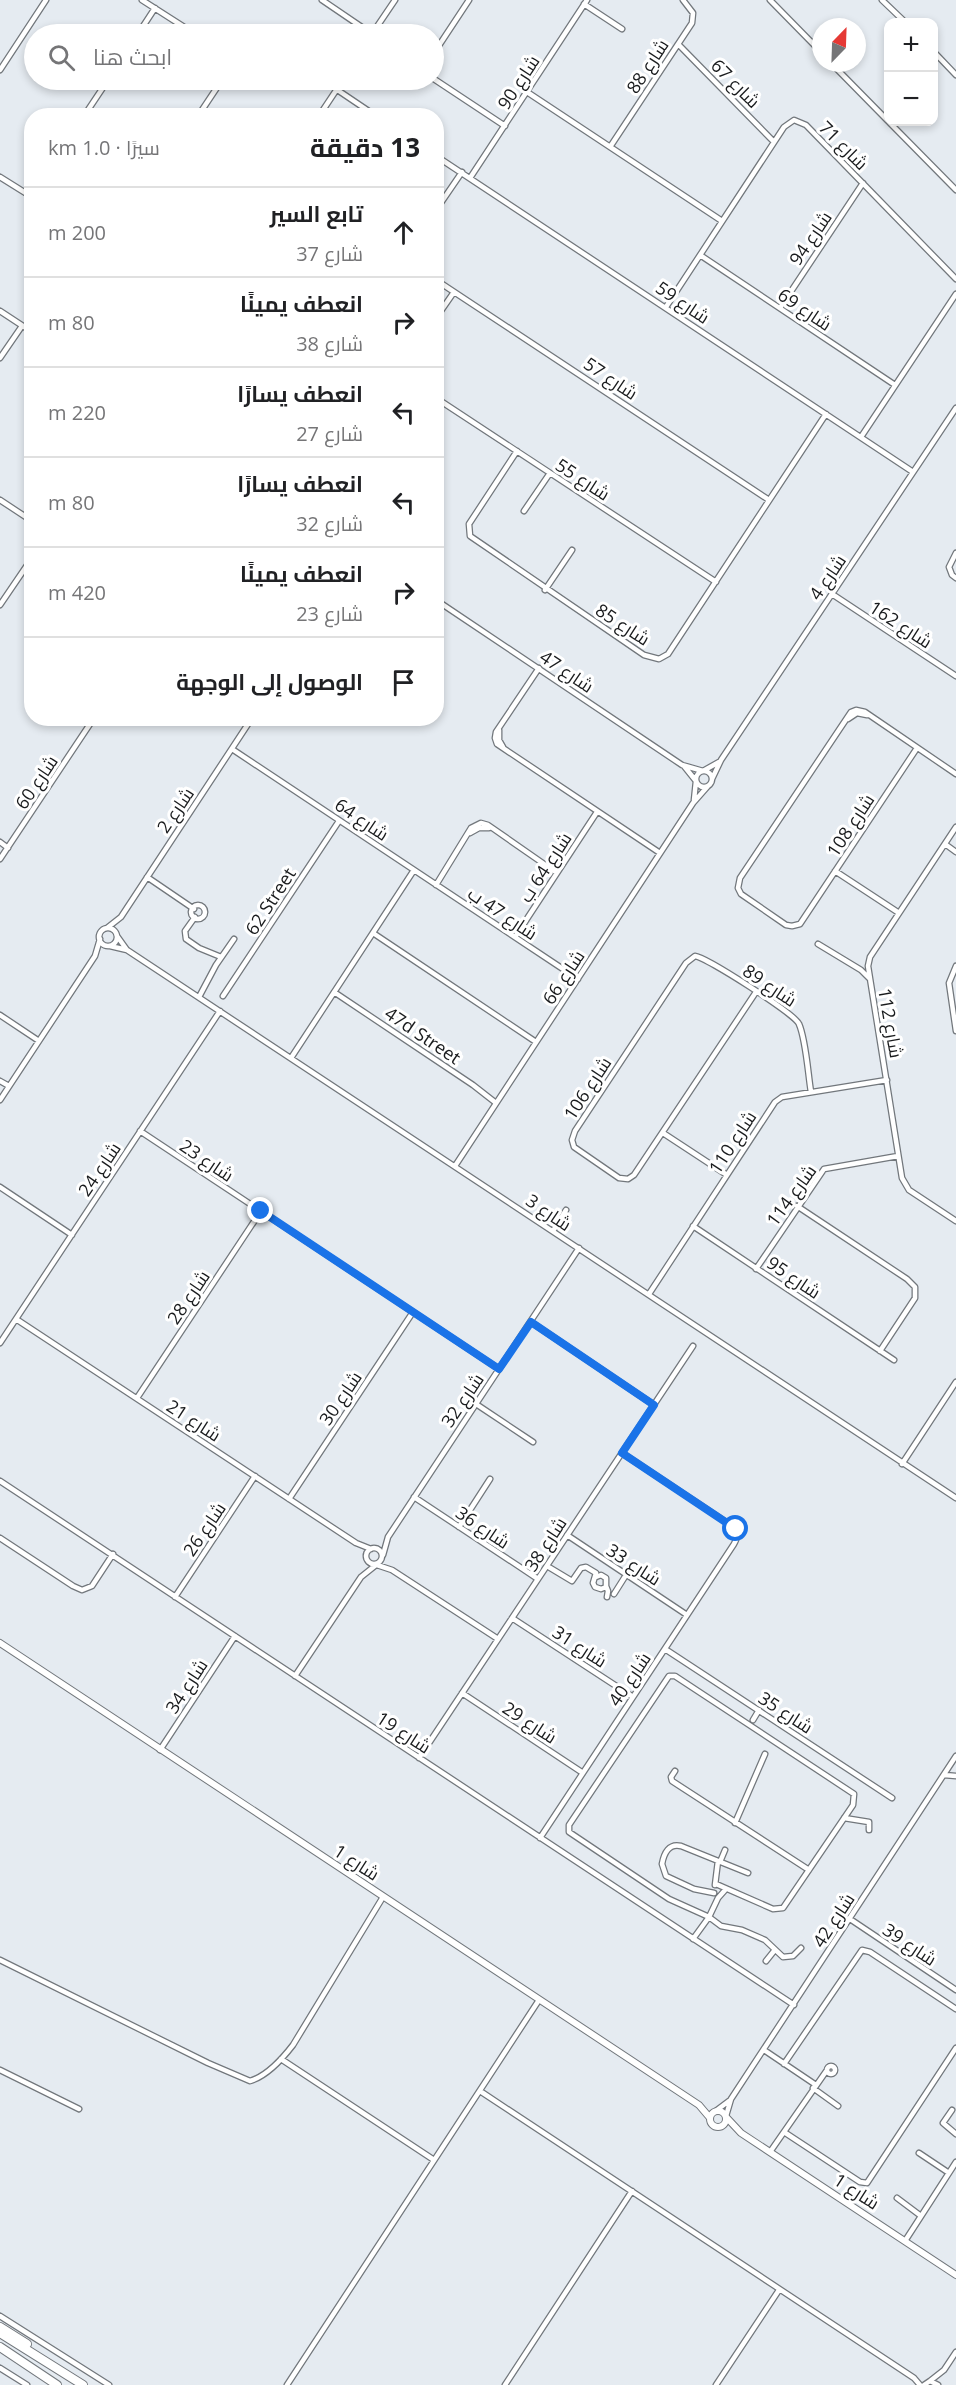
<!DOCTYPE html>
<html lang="ar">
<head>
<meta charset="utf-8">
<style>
	body { margin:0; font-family:"Open Sans",Cairo,sans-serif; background:#f2f2f2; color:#202124; direction:rtl }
	.controls { position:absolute; right:18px; top:18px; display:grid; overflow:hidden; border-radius:12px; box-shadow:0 3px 9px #0003 }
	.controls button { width:54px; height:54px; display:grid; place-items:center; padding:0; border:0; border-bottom:2px solid #e0e0e0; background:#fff; color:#202124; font:30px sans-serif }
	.compass { position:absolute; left:812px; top:18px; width:54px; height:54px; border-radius:50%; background:#fff; box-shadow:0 3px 9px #0003; rotate:23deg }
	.stop { position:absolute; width:18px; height:18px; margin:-14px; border:4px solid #1a73e8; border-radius:50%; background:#fff }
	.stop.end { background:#1a73e8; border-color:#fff; box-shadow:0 2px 6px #0008 }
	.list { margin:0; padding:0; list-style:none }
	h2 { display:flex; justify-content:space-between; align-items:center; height:78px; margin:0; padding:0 24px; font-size:26px }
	h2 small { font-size:20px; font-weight:400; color:#757577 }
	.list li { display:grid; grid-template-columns:39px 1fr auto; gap:18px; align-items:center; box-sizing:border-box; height:90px; padding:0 24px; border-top:2px solid #e0e0e0 }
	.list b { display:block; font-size:22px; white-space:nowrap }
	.list p { margin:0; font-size:20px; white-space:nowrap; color:#757577 }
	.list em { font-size:20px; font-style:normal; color:#757577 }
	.icon { flex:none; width:33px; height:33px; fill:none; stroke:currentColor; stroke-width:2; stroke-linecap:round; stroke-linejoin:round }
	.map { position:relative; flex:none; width:956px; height:2385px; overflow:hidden; direction:ltr }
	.search { position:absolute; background:#fff; box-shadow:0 3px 9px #0003; left:24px; top:24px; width:420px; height:66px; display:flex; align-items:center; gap:15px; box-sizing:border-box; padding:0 21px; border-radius:33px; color:#757577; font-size:22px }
	.panel { position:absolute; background:#fff; box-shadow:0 3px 9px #0003; left:24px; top:108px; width:420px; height:618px; border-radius:24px; direction:rtl }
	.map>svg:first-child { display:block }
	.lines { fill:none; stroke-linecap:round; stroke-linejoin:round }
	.minor-casing { stroke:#72777c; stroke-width:7 }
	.tertiary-casing { stroke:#72777c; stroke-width:8 }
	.trunk-casing { stroke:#72777c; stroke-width:10 }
	.minor { stroke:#fff; stroke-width:4.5 }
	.tertiary { stroke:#fff; stroke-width:6 }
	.trunk { stroke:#fff; stroke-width:8 }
	.route { stroke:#1a73e8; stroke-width:8 }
	.labels { text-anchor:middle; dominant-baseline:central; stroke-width:6; stroke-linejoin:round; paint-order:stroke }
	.street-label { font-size:18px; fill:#191b1d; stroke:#fff }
</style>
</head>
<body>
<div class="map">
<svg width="956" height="2385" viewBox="0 0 956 2385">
	<rect width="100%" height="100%" fill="#e5ebf1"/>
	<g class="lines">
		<defs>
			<path id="minor" d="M 142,0 L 195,34
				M 322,0 L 372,34
				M 770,0 L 821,52
				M 882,0 L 905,22
				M 584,4 L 622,29
				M 138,34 L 155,8
				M 372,34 L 395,0
				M 678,44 L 774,142
				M 934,52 L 956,75
				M 434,53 L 469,0
				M 831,63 L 888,121
				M 0,70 L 46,0
				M 434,79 L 505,126
				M 262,80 L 270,85
				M 336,89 L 376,116
				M 527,92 L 722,221
				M 84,116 L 108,80
				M 198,116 L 222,80
				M 319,116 L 343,80
				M 889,122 L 956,190
				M 610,147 L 692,23 L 693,13 L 683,0
				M 436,156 L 913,472
				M 0,177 L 32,197
				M 470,178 L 587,0
				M 436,210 L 462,172
				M 700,255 L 895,385
				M 436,280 L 769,500
				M 666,307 L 784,127 L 794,120 L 806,125 L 956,279
				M 780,308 L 863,183
				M 0,311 L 32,332
				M 436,318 L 454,292
				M 0,358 L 22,326
				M 436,398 L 716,582
				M 861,437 L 956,294
				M 517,451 L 469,524 L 470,536 L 644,655 L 659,659 L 668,654 L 826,414
				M 0,500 L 32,521
				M 524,511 L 550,473
				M 956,553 L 949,567 L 952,575 L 956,578
				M 545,590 L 572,550
				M 832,594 L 956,676
				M 436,600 L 682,765 L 703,771
				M 0,605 L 32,558
				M 539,668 L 496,732 L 495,738 L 497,744 L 660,853
				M 848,719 L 857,713 L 867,715
				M 499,730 L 499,740 L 503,747
				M 917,748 L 800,924 L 792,926 L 786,925 L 741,894 L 738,888 L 740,878 L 851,712 L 856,710 L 865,712 L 956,774
				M 232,749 L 578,979
				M 684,766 L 696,781
				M696 779a8 8 0 1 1 16 0a8 8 0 1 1-16 0Z
				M 703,771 L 719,762
				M 712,779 L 721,760 L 956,408
				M 694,800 L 696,781
				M 956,827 L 870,957 L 868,966 L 902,1178 L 909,1190 L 956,1221
				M 470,833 L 479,828 L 489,828
				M 0,842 L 8,848
				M 945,844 L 956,852
				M 0,859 L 94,718
				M 835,871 L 899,913
				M 147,877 L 194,909
				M 436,885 L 471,828 L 481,823 L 488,825 L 557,873
				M191 912a7 7 0 1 1 14 0a7 7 0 1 1-14 0Z
				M 195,917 L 185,931 L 186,939 L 199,948 L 221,957
				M 107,928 L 121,917 L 252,718
				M99 937a9 9 0 1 1 18 0a9 9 0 1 1-18 0Z
				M 373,933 L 536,1042
				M 117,936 L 127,950 L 956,1498
				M 515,937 L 597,812
				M 818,944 L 861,970 L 870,979
				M 110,946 L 127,950
				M 956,966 L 949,983 L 956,1031
				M 334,992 L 473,1085 L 496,1103
				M 756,992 L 634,1175 L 628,1179 L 619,1178 L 574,1147 L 572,1140 L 575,1131 L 686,963 L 695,956 C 706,957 795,1014 799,1024 C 806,1040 808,1074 811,1092
				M 223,996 L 339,821
				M 199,997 L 216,965 L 234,939
				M 0,1015 L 39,1041
				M 291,1058 L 414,870
				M 0,1081 L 9,1086
				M 0,1100 L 95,956 L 100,939
				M 140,1131 L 499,1369
				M 663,1133 L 727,1175
				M 455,1166 L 693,803 L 708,786
				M 0,1187 L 72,1235
				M 797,1206 L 907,1279 L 915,1287 L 915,1298 L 880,1351
				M 693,1226 L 894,1360
				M 553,1231 L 566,1210
				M 756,1269 L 824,1169 L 898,1156
				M 649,1294 L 775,1102 L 782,1097 L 887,1080
				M 16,1319 L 356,1543 L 371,1549
				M 531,1322 L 654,1405
				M 0,1343 L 220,1011
				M 137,1398 L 261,1211
				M 476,1404 L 533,1442
				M 902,1464 L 956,1382
				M 0,1481 L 794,2005
				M 414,1497 L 538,1579
				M 289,1499 L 413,1312
				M 459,1527 L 490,1479
				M 567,1535 L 687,1615
				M 0,1538 L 73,1586 L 82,1590 L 92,1586 L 113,1554
				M366 1556a8 8 0 1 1 16 0a8 8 0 1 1-16 0Z
				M 383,1555 L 388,1537 L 579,1248
				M 377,1565 L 392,1570 L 498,1639
				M 547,1566 L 572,1581 L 581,1568 L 586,1567 L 596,1573 L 593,1583 L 595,1587 L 601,1589 L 606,1587 L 606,1578 L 601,1575 L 596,1577
				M 606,1586 L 608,1591 L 607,1597
				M 614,1594 L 626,1575
				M 175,1597 L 255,1476
				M 512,1618 L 633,1697
				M 665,1649 L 892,1798
				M 295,1676 L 361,1577 L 376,1565
				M 462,1693 L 583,1773
				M 753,1720 L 759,1710
				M 160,1750 L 235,1636
				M 419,1758 L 693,1346
				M 675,1771 L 671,1777 L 672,1781 L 809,1870
				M 944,1775 L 956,1776
				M 844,1818 L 869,1822 L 869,1830
				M 735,1823 L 765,1754
				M 540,1838 L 734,1544 C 738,1537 739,1531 732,1526 L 622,1453
				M 720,1862 L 725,1850
				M 716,1884 L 773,1909 L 783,1908 L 853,1805 L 854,1794 L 675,1676 L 669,1676 L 569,1825 L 569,1832 L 669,1899 L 709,1917 L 721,1926 L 742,1930 L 765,1940 L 783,1957 L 793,1956 L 801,1948
				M 715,1885 L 718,1861
				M 714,1893 L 694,1889 L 666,1876 L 662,1864 C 664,1853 669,1843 681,1846 L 748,1873
				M 850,1919 L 956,1990
				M 693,1939 L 709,1917 L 718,1898 L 726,1889
				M 0,1960 L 208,2063 L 250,2081 C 267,2076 283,2058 293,2045 L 383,1897
				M 766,1961 L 774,1951
				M 764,2050 L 816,2085
				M 281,2059 L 434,2160
				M 784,2064 L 862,1950 L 870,1952 L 956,2009
				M827 2070a4 4 0 1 1 8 0a4 4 0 1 1-8 0Z
				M 0,2070 L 79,2109
				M 813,2088 L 838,2106
				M 480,2091 L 914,2378 L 920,2385
				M 717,2110 L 729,2101
				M 952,2110 L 943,2123 L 956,2134
				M 726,2116 L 731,2099 L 956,1756
				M 784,2132 L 860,2182 L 867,2183 L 956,2048
				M 770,2152 L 827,2070
				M 919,2153 L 949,2173
				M 897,2198 L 921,2216
				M 905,2241 L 956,2162
				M 0,2316 L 109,2385
				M 0,2368 L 27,2385
				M 930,2381 L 944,2370 L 956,2352
				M 287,2385 L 539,2000
				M 505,2385 L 632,2191
				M 716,2385 L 779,2290
				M 924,2385 L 930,2381 L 938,2385"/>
			<path id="tertiary" d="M 0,1643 L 699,2105 L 710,2118
				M710 2119a8 8 0 1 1 16 0a8 8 0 1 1-16 0Z
				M 727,2118 L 741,2133 L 956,2275"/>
			<path id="trunk" d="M 0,2327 L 27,2344
				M 0,2333 L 83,2385
				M 0,2347 L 57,2385"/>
		</defs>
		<use href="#minor" class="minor-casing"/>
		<use href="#tertiary" class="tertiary-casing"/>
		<use href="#trunk" class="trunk-casing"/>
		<use href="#minor" class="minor"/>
		<use href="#tertiary" class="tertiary"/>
		<use href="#trunk" class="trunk"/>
	</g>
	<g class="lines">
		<path class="route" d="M 261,1211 L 499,1369 L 531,1322 L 654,1405 L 622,1453 L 736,1529"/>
	</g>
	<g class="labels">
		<g class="street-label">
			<text transform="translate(647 66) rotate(-57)">شارع 88</text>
			<text transform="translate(518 82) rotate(-57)">شارع 90</text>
			<text transform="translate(736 83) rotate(45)">شارع 67</text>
			<text transform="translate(844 145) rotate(45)">شارع 71</text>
			<text transform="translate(810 238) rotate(-56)">شارع 94</text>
			<text transform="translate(683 302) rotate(34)">شارع 59</text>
			<text transform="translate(805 309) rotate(34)">شارع 69</text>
			<text transform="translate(611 378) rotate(34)">شارع 57</text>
			<text transform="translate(583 479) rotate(33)">شارع 55</text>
			<text transform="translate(827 577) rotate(-56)">شارع 4</text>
			<text transform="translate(623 624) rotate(33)">شارع 85</text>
			<text transform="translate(901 624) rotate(33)">شارع 162</text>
			<text transform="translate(567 671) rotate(34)">شارع 47</text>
			<text transform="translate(36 782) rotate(-56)">شارع 60</text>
			<text transform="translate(175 810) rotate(-56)">شارع 2</text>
			<text transform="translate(362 819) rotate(34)">شارع 64</text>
			<text transform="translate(850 825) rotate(-57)">شارع 108</text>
			<text transform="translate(545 867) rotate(-57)">شارع 64 ب</text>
			<text transform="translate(270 901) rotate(-57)">62 Street</text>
			<text transform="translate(503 913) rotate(34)">شارع 47 ب</text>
			<text transform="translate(563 977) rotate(-57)">شارع 66</text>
			<text transform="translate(770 985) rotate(34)">شارع 89</text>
			<text transform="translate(891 1023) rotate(80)">شارع 112</text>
			<text transform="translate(423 1035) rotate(34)">47d Street</text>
			<text transform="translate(587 1088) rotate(-57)">شارع 106</text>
			<text transform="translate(732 1142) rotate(-57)">شارع 110</text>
			<text transform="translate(207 1160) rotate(34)">شارع 23</text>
			<text transform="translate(99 1169) rotate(-56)">شارع 24</text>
			<text transform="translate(791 1195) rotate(-54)">شارع 114</text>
			<text transform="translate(549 1212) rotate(34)">شارع 3</text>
			<text transform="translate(794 1277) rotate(34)">شارع 95</text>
			<text transform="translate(188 1297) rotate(-56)">شارع 28</text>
			<text transform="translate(340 1398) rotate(-56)">شارع 30</text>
			<text transform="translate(462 1400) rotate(-56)">شارع 32</text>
			<text transform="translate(194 1420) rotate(33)">شارع 21</text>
			<text transform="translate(483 1527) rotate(34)">شارع 36</text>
			<text transform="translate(204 1529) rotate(-56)">شارع 26</text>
			<text transform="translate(545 1544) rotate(-57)">شارع 38</text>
			<text transform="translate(634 1564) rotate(33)">شارع 33</text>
			<text transform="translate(580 1646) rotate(33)">شارع 31</text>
			<text transform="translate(629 1679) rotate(-56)">شارع 40</text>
			<text transform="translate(186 1686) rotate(-57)">شارع 34</text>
			<text transform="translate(786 1712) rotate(33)">شارع 35</text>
			<text transform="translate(530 1722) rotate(33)">شارع 29</text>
			<text transform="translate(404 1732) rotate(33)">شارع 19</text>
			<text transform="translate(357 1862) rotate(33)">شارع 1</text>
			<text transform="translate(833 1920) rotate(-57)">شارع 42</text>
			<text transform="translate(910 1944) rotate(34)">شارع 39</text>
			<text transform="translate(857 2191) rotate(33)">شارع 1</text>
		</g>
	</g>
</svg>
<div class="controls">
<button>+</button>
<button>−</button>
</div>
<svg class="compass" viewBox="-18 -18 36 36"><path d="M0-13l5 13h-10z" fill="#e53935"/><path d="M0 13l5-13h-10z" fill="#757577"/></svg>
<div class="stop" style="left:736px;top:1529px"></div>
<div class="stop end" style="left:261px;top:1211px"></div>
<div class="search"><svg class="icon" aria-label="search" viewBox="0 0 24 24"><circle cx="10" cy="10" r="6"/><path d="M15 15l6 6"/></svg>ابحث هنا</div>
<section class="panel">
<h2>13 دقيقة<small>سيرًا · 1.0 km</small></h2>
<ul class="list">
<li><svg class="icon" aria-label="ahead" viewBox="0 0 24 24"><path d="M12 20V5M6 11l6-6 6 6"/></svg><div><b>تابع السير</b><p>شارع 37</p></div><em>200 m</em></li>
<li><svg class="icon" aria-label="right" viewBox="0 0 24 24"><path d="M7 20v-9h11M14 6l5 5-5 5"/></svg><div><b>انعطف يمينًا</b><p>شارع 38</p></div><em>80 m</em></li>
<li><svg class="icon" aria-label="left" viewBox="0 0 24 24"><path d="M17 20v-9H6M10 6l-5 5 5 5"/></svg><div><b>انعطف يسارًا</b><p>شارع 27</p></div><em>220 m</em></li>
<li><svg class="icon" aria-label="left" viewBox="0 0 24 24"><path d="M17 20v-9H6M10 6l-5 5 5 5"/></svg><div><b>انعطف يسارًا</b><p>شارع 32</p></div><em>80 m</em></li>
<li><svg class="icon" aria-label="right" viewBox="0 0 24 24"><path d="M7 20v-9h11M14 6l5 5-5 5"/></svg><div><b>انعطف يمينًا</b><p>شارع 23</p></div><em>420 m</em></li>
<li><svg class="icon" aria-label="arrive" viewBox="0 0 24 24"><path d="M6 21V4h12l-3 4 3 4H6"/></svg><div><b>الوصول إلى الوجهة</b></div></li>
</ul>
</section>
</div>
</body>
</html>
